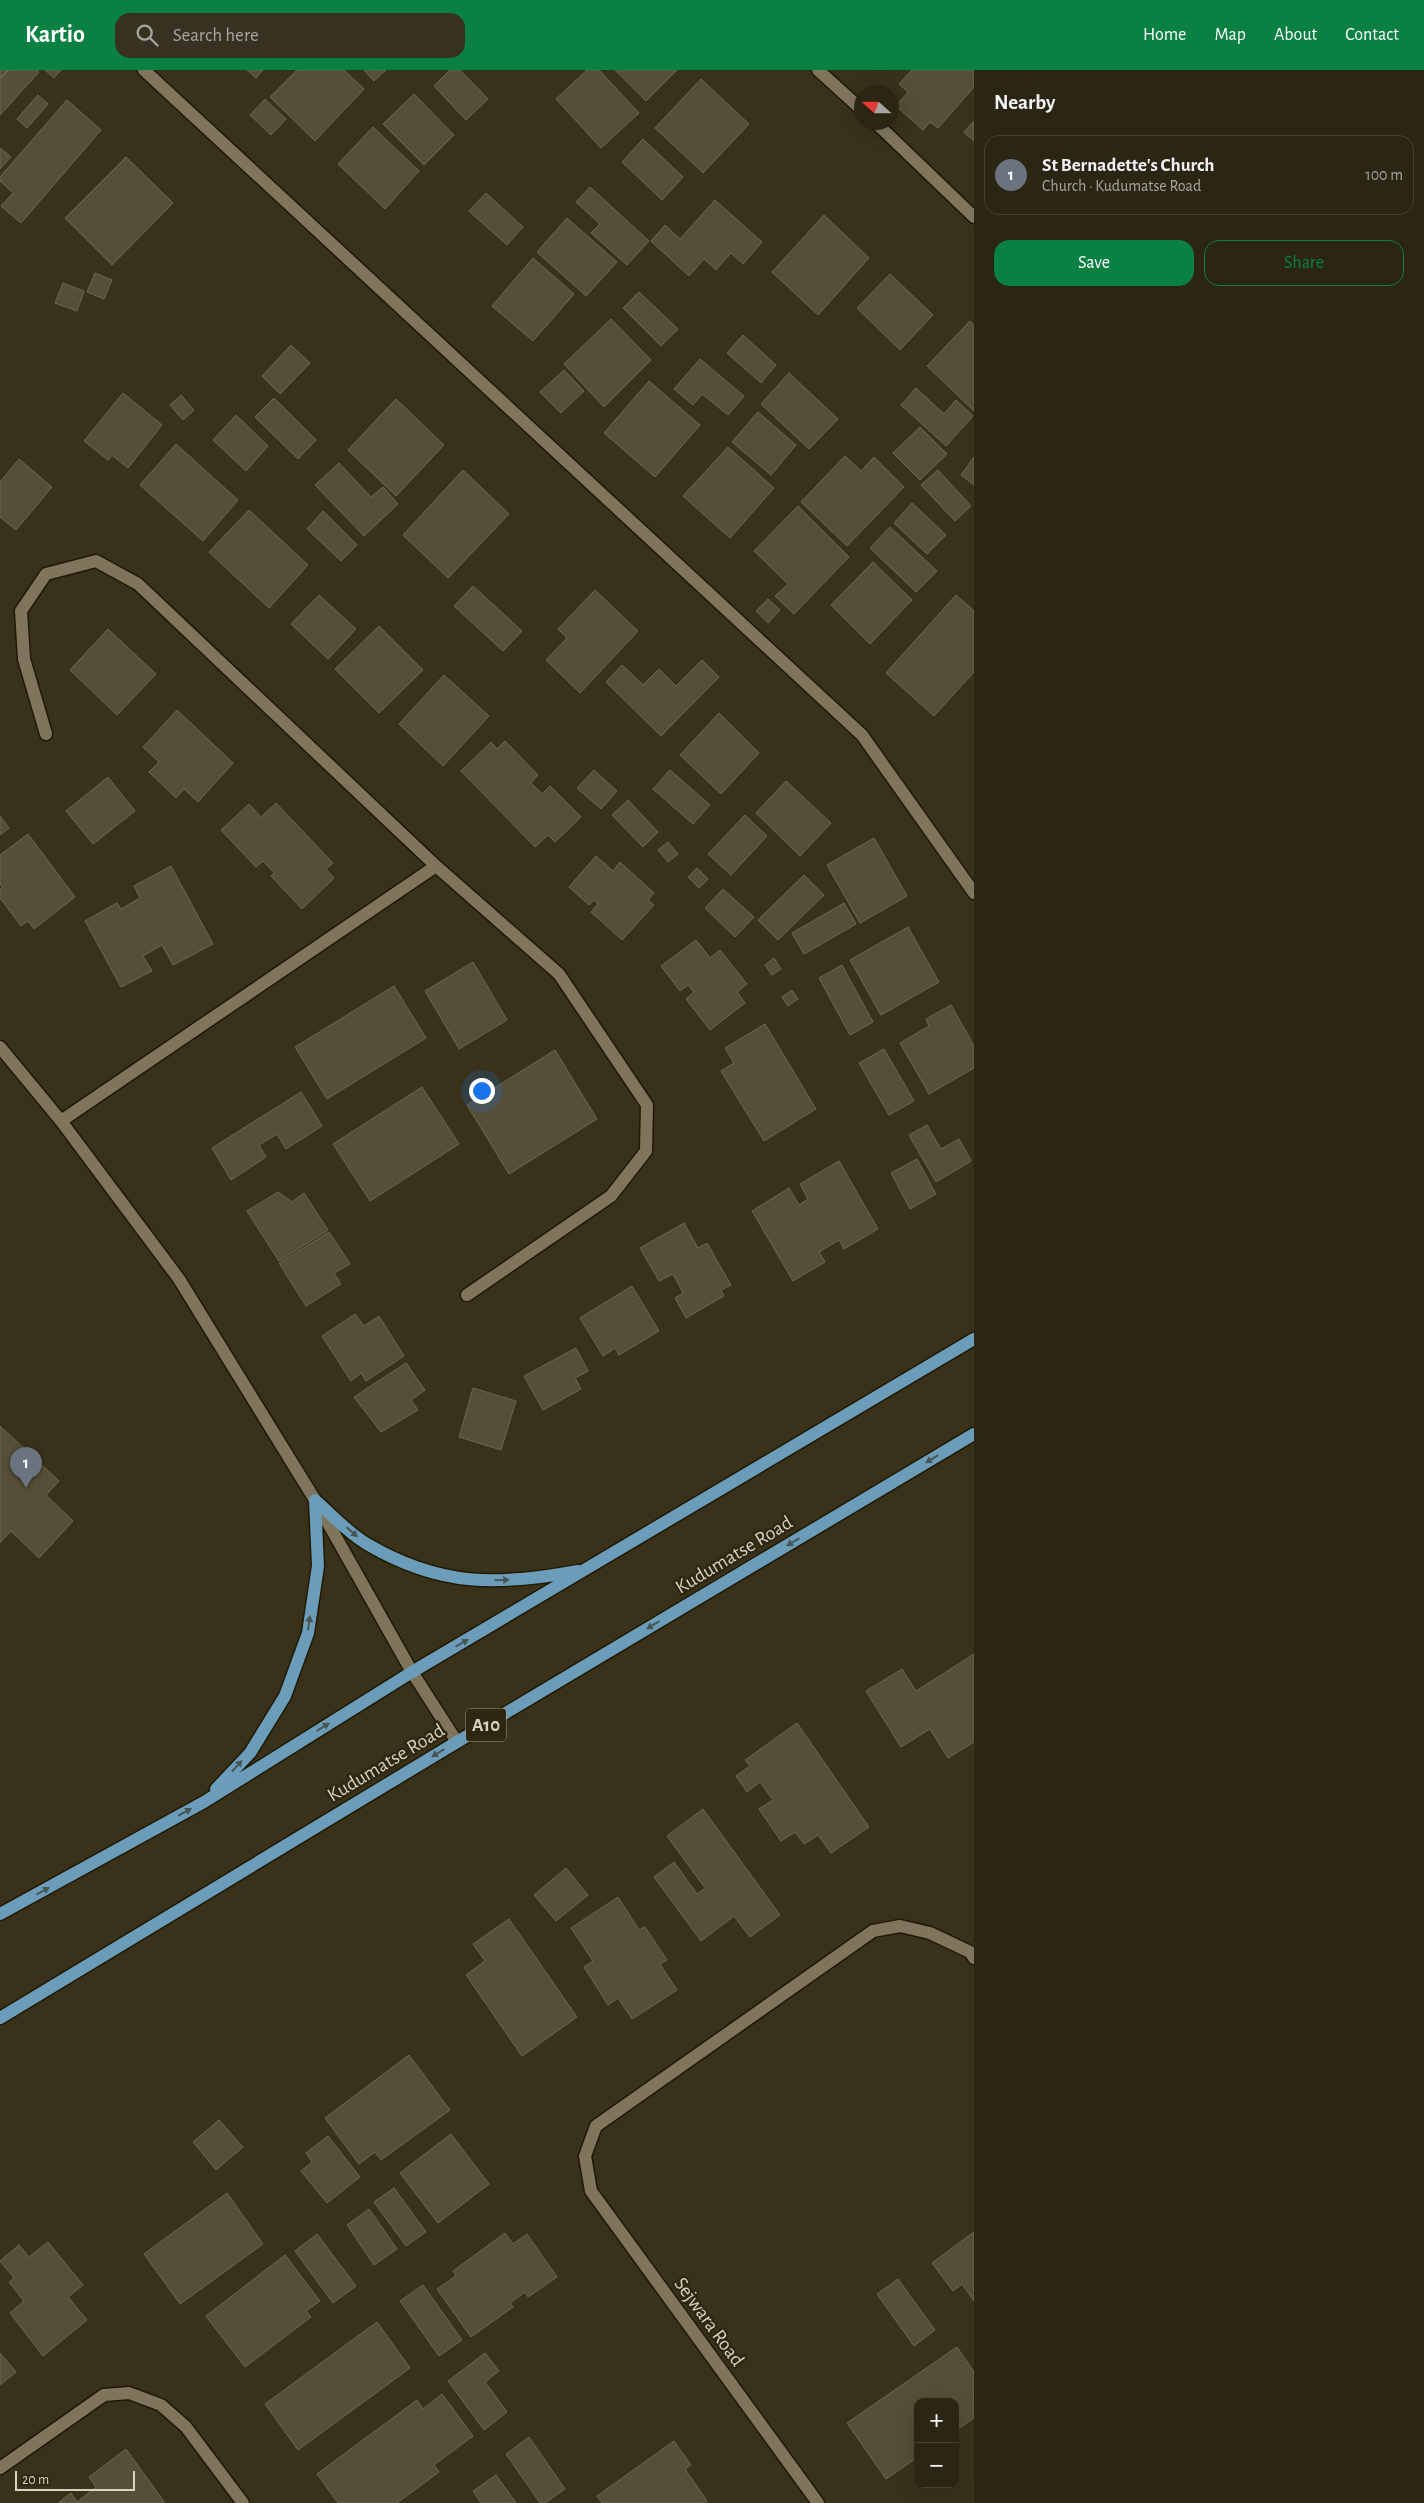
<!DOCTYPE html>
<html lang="en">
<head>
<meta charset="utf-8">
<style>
	body { margin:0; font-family:"Alegreya Sans",sans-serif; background:#373122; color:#f1f3f6 }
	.controls { position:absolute; right:15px; bottom:15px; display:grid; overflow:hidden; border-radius:10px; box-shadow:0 5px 20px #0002 }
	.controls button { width:45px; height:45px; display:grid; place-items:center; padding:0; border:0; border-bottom:1px solid #474234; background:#2b2514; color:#f1f3f6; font:25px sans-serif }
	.compass { position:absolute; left:854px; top:15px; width:45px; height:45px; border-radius:50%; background:#2b2514; box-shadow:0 5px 20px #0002; rotate:291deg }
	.scale { position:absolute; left:15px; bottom:12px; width:120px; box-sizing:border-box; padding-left:5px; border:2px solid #d7d2c4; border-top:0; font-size:14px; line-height:18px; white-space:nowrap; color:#d7d2c4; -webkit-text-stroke:4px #2f2710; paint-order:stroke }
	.you { position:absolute; left:481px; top:1020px; width:18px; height:18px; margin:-12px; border:4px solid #fff; border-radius:50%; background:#1a73e8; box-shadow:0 0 0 8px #1a73e833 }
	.badge { display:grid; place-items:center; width:32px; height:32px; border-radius:50%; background:#0b8043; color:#fff; font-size:16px; font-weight:700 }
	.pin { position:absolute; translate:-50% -41px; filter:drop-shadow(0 1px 2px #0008) }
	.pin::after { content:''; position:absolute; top:26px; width:18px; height:15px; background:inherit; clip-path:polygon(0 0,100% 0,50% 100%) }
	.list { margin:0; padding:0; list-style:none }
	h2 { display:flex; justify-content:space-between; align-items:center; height:65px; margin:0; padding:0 20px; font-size:21px }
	h2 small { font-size:16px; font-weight:400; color:#a6a5a0 }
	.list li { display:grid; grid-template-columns:32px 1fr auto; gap:15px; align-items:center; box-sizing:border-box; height:80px; margin:0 10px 10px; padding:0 10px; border:1px solid #474234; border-radius:15px }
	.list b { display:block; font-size:19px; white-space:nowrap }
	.list p { margin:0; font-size:16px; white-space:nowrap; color:#a6a5a0 }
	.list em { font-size:16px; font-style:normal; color:#a6a5a0 }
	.actions { display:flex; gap:10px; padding:15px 20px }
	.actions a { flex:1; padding:11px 0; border:1px solid #0b8043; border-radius:15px; text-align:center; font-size:18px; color:#0b8043 }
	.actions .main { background:#0b8043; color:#fff }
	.icon { flex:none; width:28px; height:28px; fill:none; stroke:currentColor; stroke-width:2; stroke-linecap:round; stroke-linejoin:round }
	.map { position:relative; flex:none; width:974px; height:2433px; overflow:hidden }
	header { display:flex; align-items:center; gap:30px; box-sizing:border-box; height:70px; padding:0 25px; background:#0b8043; color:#fff }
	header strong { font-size:24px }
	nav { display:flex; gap:28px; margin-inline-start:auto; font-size:18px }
	.search { width:350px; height:45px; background:#373122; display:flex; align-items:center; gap:12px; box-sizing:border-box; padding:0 18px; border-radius:15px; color:#a6a5a0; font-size:19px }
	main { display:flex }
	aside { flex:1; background:#2b2514 }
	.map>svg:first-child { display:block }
	.building { fill:#564e36; stroke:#6f674e }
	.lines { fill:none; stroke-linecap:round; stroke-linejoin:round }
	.minor-casing { stroke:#201903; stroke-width:15 }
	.major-casing { stroke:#201903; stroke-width:15 }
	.minor { stroke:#7e755c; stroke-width:12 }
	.major { stroke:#6b9dba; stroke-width:12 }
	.oneway { fill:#475654 }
	.labels { text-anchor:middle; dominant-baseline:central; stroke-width:5; stroke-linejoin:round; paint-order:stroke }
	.shield { fill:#2f2710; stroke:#a59f8e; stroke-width:1 }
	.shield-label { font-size:19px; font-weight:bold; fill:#d7d2c4 }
	.street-label { font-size:20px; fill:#d7d2c4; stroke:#2f2710 }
</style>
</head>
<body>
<header>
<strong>Kartio</strong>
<div class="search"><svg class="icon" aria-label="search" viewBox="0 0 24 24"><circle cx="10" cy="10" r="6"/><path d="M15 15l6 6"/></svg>Search here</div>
<nav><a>Home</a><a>Map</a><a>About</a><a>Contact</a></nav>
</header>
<main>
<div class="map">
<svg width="974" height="2433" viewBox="0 0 974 2433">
	<rect width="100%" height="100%" fill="#39311a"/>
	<path class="building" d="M 0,0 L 8,0 L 0,8 Z
		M 9,0 L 37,0 L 39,2 L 0,45 L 0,9 Z
		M 45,0 L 61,0 L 54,8 Z
		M 247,0 L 263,0 L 256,8 Z
		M 297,0 L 344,0 L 364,19 L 315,71 L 270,27 Z
		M 364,0 L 386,0 L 374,11 Z
		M 450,0 L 460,0 L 488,29 L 466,50 L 434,16 Z
		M 587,0 L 599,0 L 639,43 L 601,78 L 556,29 Z
		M 615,0 L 677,0 L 646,31 Z
		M 912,0 L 974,0 L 974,17 L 938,58 L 930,52 L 923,60 L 896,36 L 908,22 L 899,14 Z
		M 701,9 L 749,54 L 703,103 L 655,58 Z
		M 414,24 L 454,65 L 424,95 L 383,54 Z
		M 38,25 L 48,34 L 27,58 L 17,49 Z
		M 265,29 L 286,49 L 271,65 L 250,45 Z
		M 67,30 L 101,60 L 21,153 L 1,136 L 13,123 L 0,111 L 0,107 Z
		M 974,51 L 974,71 L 964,62 Z
		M 373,57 L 419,101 L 385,139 L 338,94 Z
		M 643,69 L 683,107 L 662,130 L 622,92 Z
		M 0,78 L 11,87 L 0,99 Z
		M 126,87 L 173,133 L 112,195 L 65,148 Z
		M 590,117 L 649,171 L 627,195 L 591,163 L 600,154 L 576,132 Z
		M 486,123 L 523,157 L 507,175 L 469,141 Z
		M 715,130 L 762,172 L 743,194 L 731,183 L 716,200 L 704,189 L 689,206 L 651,171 L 665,155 L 680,169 Z
		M 824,145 L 869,188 L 818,245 L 772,202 Z
		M 567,148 L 617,192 L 586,226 L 537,182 Z
		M 533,188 L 574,224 L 533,271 L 492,236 Z
		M 95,203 L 112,210 L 104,229 L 87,222 Z
		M 890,204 L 933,245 L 900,280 L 857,238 Z
		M 63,213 L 84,221 L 77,241 L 55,233 Z
		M 639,222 L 678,259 L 661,276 L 623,238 Z
		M 611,249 L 651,290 L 604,337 L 564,294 Z
		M 970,251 L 974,255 L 974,341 L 927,296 Z
		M 743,265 L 776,295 L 761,313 L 727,283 Z
		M 291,275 L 310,293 L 280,324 L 262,306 Z
		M 700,289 L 744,326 L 728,345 L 702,324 L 693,335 L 674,319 Z
		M 564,300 L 584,321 L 561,343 L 540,322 Z
		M 789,303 L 838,349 L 809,379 L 761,334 Z
		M 649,311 L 700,355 L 655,407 L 604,363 Z
		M 916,318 L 944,344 L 956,330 L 973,346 L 946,376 L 901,335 Z
		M 123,323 L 162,355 L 128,398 L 112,385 L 108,390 L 84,371 Z
		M 181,325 L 194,340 L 183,350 L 170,335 Z
		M 274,328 L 316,370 L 298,389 L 255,347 Z
		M 396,329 L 444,375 L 396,426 L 348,380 Z
		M 758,342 L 796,375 L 771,405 L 732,372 Z
		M 236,345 L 268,376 L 246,401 L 213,370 Z
		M 920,357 L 947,384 L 920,410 L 893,383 Z
		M 176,374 L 238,430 L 203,471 L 140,415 Z
		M 728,377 L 774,418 L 730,468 L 683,426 Z
		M 845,386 L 861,401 L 874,387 L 904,417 L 847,476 L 801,432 Z
		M 974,387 L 974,415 L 961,405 Z
		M 19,389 L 52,417 L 16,460 L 0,447 L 0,412 Z
		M 339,393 L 371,427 L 383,417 L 398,434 L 364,466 L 315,415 Z
		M 463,400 L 509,444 L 448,508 L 403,465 Z
		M 938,400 L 971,436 L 955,451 L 921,415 Z
		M 912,433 L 946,465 L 927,484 L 894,453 Z
		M 798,436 L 849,487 L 794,544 L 775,526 L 788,514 L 754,481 Z
		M 249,440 L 308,495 L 269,538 L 209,482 Z
		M 323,441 L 357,475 L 341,491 L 307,459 Z
		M 890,457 L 937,501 L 916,522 L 870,478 Z
		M 873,492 L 912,530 L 870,574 L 831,535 Z
		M 473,516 L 522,561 L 503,581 L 454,536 Z
		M 595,520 L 638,561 L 580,623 L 546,590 L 567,568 L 558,559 Z
		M 319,525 L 356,559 L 328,589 L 291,554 Z
		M 956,525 L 974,541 L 974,602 L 934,646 L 886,603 Z
		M 768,529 L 780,540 L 768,553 L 756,541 Z
		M 379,556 L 423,600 L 379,643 L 335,599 Z
		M 108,559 L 156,604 L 117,645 L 70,600 Z
		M 702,590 L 719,607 L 661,666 L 606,612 L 622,595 L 643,615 L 659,599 L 676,616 Z
		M 444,605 L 489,646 L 443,696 L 399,654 Z
		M 177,640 L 233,693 L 198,732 L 184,719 L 176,728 L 149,702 L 159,692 L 143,677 Z
		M 719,643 L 759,683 L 721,724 L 680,685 Z
		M 505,671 L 538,705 L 531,713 L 542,724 L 550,716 L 581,747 L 555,772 L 548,765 L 535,777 L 461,701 L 491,672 L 497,679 Z
		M 594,700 L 617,721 L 601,739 L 577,718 Z
		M 670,700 L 710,735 L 693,754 L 653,719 Z
		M 108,707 L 135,741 L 93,774 L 66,741 Z
		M 786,711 L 831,753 L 800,786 L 756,743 Z
		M 628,730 L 658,762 L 643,777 L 612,745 Z
		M 276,733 L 333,793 L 326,799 L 334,808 L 302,839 L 271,806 L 274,803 L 263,791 L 256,797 L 221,760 L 249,734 L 261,747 Z
		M 745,745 L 767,766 L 731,805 L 708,784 Z
		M 0,746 L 9,758 L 0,765 Z
		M 28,764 L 75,827 L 34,859 L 28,851 L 21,856 L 0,828 L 0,819 L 3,817 L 0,814 L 0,785 Z
		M 874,768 L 907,826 L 860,853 L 827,795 Z
		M 668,772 L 678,784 L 668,792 L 658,780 Z
		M 596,786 L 613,801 L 620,792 L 654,823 L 648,830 L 654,835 L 622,870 L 591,842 L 598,834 L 594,830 L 589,835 L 569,817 Z
		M 171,796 L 213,874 L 173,895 L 162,875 L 143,886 L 152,901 L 121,917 L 85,851 L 117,833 L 121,839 L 140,828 L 134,816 Z
		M 697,798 L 708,809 L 699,818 L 688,807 Z
		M 804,805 L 824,825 L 778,870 L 758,850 Z
		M 723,819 L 754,847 L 735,867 L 705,838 Z
		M 844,833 L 856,854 L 804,884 L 792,863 Z
		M 908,857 L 939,912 L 881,945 L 850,890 Z
		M 696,870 L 710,888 L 720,880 L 747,914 L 737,922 L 745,933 L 710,960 L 686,929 L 694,922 L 688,915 L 680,921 L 661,896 Z
		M 774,888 L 781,899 L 772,905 L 765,895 Z
		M 473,892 L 507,950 L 459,979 L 425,921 Z
		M 842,895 L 873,952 L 850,965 L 819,908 Z
		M 394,916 L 426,968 L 327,1029 L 295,977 Z
		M 792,920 L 798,929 L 788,936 L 782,927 Z
		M 951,935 L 974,976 L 974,998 L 929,1024 L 900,973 L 929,956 L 926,949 Z
		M 765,954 L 816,1039 L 764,1071 L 721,1001 L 734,993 L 725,978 Z
		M 884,979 L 914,1031 L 889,1045 L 859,993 Z
		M 555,980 L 597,1049 L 509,1104 L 467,1035 Z
		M 422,1017 L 459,1074 L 370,1131 L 333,1074 Z
		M 301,1022 L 322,1056 L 286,1079 L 277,1064 L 259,1075 L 266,1087 L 231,1110 L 212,1078 Z
		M 927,1055 L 941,1079 L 959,1069 L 971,1091 L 936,1112 L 909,1065 Z
		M 917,1089 L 936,1124 L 910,1139 L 891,1103 Z
		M 839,1091 L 878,1159 L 844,1179 L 839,1170 L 819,1182 L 825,1192 L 793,1211 L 752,1141 L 789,1118 L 799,1135 L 808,1129 L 800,1114 Z
		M 278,1122 L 292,1132 L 304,1123 L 328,1160 L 279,1191 L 247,1141 Z
		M 684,1153 L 698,1178 L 707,1173 L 731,1215 L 721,1220 L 724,1226 L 686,1248 L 675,1228 L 683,1223 L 673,1204 L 659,1211 L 640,1178 Z
		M 329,1162 L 350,1194 L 334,1203 L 341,1214 L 306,1236 L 279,1193 Z
		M 632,1216 L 659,1261 L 619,1285 L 615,1278 L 603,1286 L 580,1248 Z
		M 355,1244 L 364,1256 L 379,1246 L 404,1286 L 366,1311 L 361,1303 L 351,1311 L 322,1266 Z
		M 576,1278 L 588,1301 L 575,1308 L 581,1319 L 543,1340 L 524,1306 Z
		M 406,1293 L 425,1320 L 411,1330 L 418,1340 L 381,1362 L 354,1327 Z
		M 473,1318 L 516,1331 L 501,1380 L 459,1367 Z
		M 0,1356 L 59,1411 L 46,1425 L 73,1451 L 39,1488 L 11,1461 L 0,1473 Z
		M 974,1584 L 974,1672 L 948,1688 L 930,1659 L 901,1677 L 866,1621 L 902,1599 L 916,1621 Z
		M 797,1653 L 869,1757 L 831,1783 L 818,1765 L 804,1774 L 795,1762 L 781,1771 L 759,1739 L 773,1730 L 760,1712 L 747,1722 L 736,1706 L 750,1696 L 745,1690 Z
		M 703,1739 L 780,1845 L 750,1867 L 734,1846 L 701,1871 L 654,1807 L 674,1792 L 697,1824 L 705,1818 L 667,1766 Z
		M 566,1798 L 588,1825 L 556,1851 L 534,1825 Z
		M 618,1827 L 639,1860 L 645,1857 L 667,1890 L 660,1894 L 677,1920 L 632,1949 L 618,1928 L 608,1935 L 584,1897 L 593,1891 L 571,1858 Z
		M 509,1849 L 577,1947 L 522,1986 L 466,1905 L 485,1891 L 473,1874 Z
		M 409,1985 L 450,2040 L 381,2090 L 375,2082 L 359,2094 L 325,2048 Z
		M 219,2050 L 243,2077 L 216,2100 L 193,2072 Z
		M 451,2064 L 489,2114 L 438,2153 L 400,2103 Z
		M 328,2066 L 360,2107 L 327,2133 L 301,2101 L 312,2092 L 306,2083 Z
		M 394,2118 L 426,2162 L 406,2176 L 374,2132 Z
		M 227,2123 L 263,2174 L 180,2234 L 144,2184 Z
		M 369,2139 L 397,2179 L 374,2195 L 347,2155 Z
		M 974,2162 L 974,2231 L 962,2214 L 953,2221 L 932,2193 Z
		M 505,2163 L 513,2174 L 527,2164 L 557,2207 L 528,2227 L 525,2222 L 510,2233 L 513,2237 L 471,2267 L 437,2219 L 456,2206 L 453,2201 Z
		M 317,2164 L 356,2216 L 333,2233 L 295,2181 Z
		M 48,2172 L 83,2215 L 68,2227 L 87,2250 L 43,2286 L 10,2243 L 24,2231 L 9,2212 L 14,2208 L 0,2191 L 19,2175 L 29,2187 Z
		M 285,2185 L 320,2231 L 306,2241 L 311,2247 L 245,2297 L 206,2246 Z
		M 898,2209 L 935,2260 L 914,2276 L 877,2224 Z
		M 423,2215 L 462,2270 L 439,2286 L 400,2231 Z
		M 377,2252 L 410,2298 L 298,2380 L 265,2334 Z
		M 957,2277 L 974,2302 L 974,2348 L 955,2361 L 955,2332 L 918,2332 L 918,2387 L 886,2409 L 847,2353 Z
		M 0,2283 L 16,2302 L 0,2315 Z
		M 485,2283 L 499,2301 L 485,2312 L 507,2342 L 484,2360 L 448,2311 Z
		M 442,2324 L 473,2366 L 434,2395 L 439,2402 L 397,2433 L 338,2433 L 317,2404 L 417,2330 L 423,2339 Z
		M 529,2367 L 565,2419 L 545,2433 L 540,2433 L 506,2384 Z
		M 674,2371 L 691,2395 L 685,2399 L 707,2431 L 704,2433 L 602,2433 L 597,2426 Z
		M 126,2379 L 165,2433 L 58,2433 L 71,2423 L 77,2432 L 96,2417 L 89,2407 Z
		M 496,2405 L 516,2433 L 481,2433 L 473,2421 Z"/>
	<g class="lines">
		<defs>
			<path id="minor" d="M 144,0 L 862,665 L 974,823
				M 818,0 L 862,40
				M 875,52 L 974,147
				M 46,664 L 24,589 L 21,541 L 46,504 L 96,491 L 138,514 L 436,796 L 559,904 L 647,1035 L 646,1081 L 611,1126 L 467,1225
				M 0,977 L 61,1051 L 179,1209 L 315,1430 L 412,1602 L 457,1672
				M 61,1051 L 436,796
				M 0,2398 L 104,2325 L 129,2323 L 161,2335 L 186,2357 L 243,2433
				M 818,2433 L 591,2121 L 585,2086 L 596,2056 L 873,1861 L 900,1856 L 930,1863 L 970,1882 L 974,1888"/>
			<path id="major" d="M 315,1430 C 331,1444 348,1463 367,1474 C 440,1517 498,1516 578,1501
				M 216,1719 L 250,1683 L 285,1626 L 308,1563 L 318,1496 L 315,1430
				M 0,1844 L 204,1732 L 412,1602 L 974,1269
				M 0,1948 L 457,1672 L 974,1364"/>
		</defs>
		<use href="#minor" class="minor-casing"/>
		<use href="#major" class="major-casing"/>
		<use href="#minor" class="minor"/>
		<use href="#major" class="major"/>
	</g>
	<defs><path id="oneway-solid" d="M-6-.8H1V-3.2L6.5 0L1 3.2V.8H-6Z" transform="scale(1.25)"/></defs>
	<g class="oneway">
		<use href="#oneway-solid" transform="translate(932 1389) rotate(149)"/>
		<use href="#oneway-solid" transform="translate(352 1462) rotate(41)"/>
		<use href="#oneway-solid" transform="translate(793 1472) rotate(149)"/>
		<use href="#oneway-solid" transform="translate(502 1510) rotate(-2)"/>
		<use href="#oneway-solid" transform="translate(309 1553) rotate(-82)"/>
		<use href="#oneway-solid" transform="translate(653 1555) rotate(149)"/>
		<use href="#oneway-solid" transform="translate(462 1573) rotate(-30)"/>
		<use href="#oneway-solid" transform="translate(323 1657) rotate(-32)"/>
		<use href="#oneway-solid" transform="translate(438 1683) rotate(149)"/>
		<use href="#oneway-solid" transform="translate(237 1696) rotate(-47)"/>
		<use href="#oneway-solid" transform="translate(185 1742) rotate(-29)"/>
		<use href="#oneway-solid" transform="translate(43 1821) rotate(-29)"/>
	</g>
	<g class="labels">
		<rect class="shield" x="466" y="1638.5" width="40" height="33" rx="4"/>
		<g class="shield-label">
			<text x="486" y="1655">A10</text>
		</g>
		<g class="street-label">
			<text transform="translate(734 1485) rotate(-31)">Kudumatse Road</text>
			<text transform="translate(386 1693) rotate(-31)">Kudumatse Road</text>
			<text transform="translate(709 2252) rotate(54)">Sejwara Road</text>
		</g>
	</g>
</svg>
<div class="controls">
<button>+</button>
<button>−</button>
</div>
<svg class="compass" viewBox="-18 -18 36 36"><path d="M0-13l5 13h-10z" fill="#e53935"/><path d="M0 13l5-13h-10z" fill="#a6a5a0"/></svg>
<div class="scale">20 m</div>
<div class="you"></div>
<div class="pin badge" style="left:26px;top:1418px;background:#6b7280">1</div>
</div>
<aside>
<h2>Nearby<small></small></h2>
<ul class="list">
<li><span class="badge" style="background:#6b7280">1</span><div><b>St Bernadette's Church</b><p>Church · Kudumatse Road</p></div><em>100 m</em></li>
</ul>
<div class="actions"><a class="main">Save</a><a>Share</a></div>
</aside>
</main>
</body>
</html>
